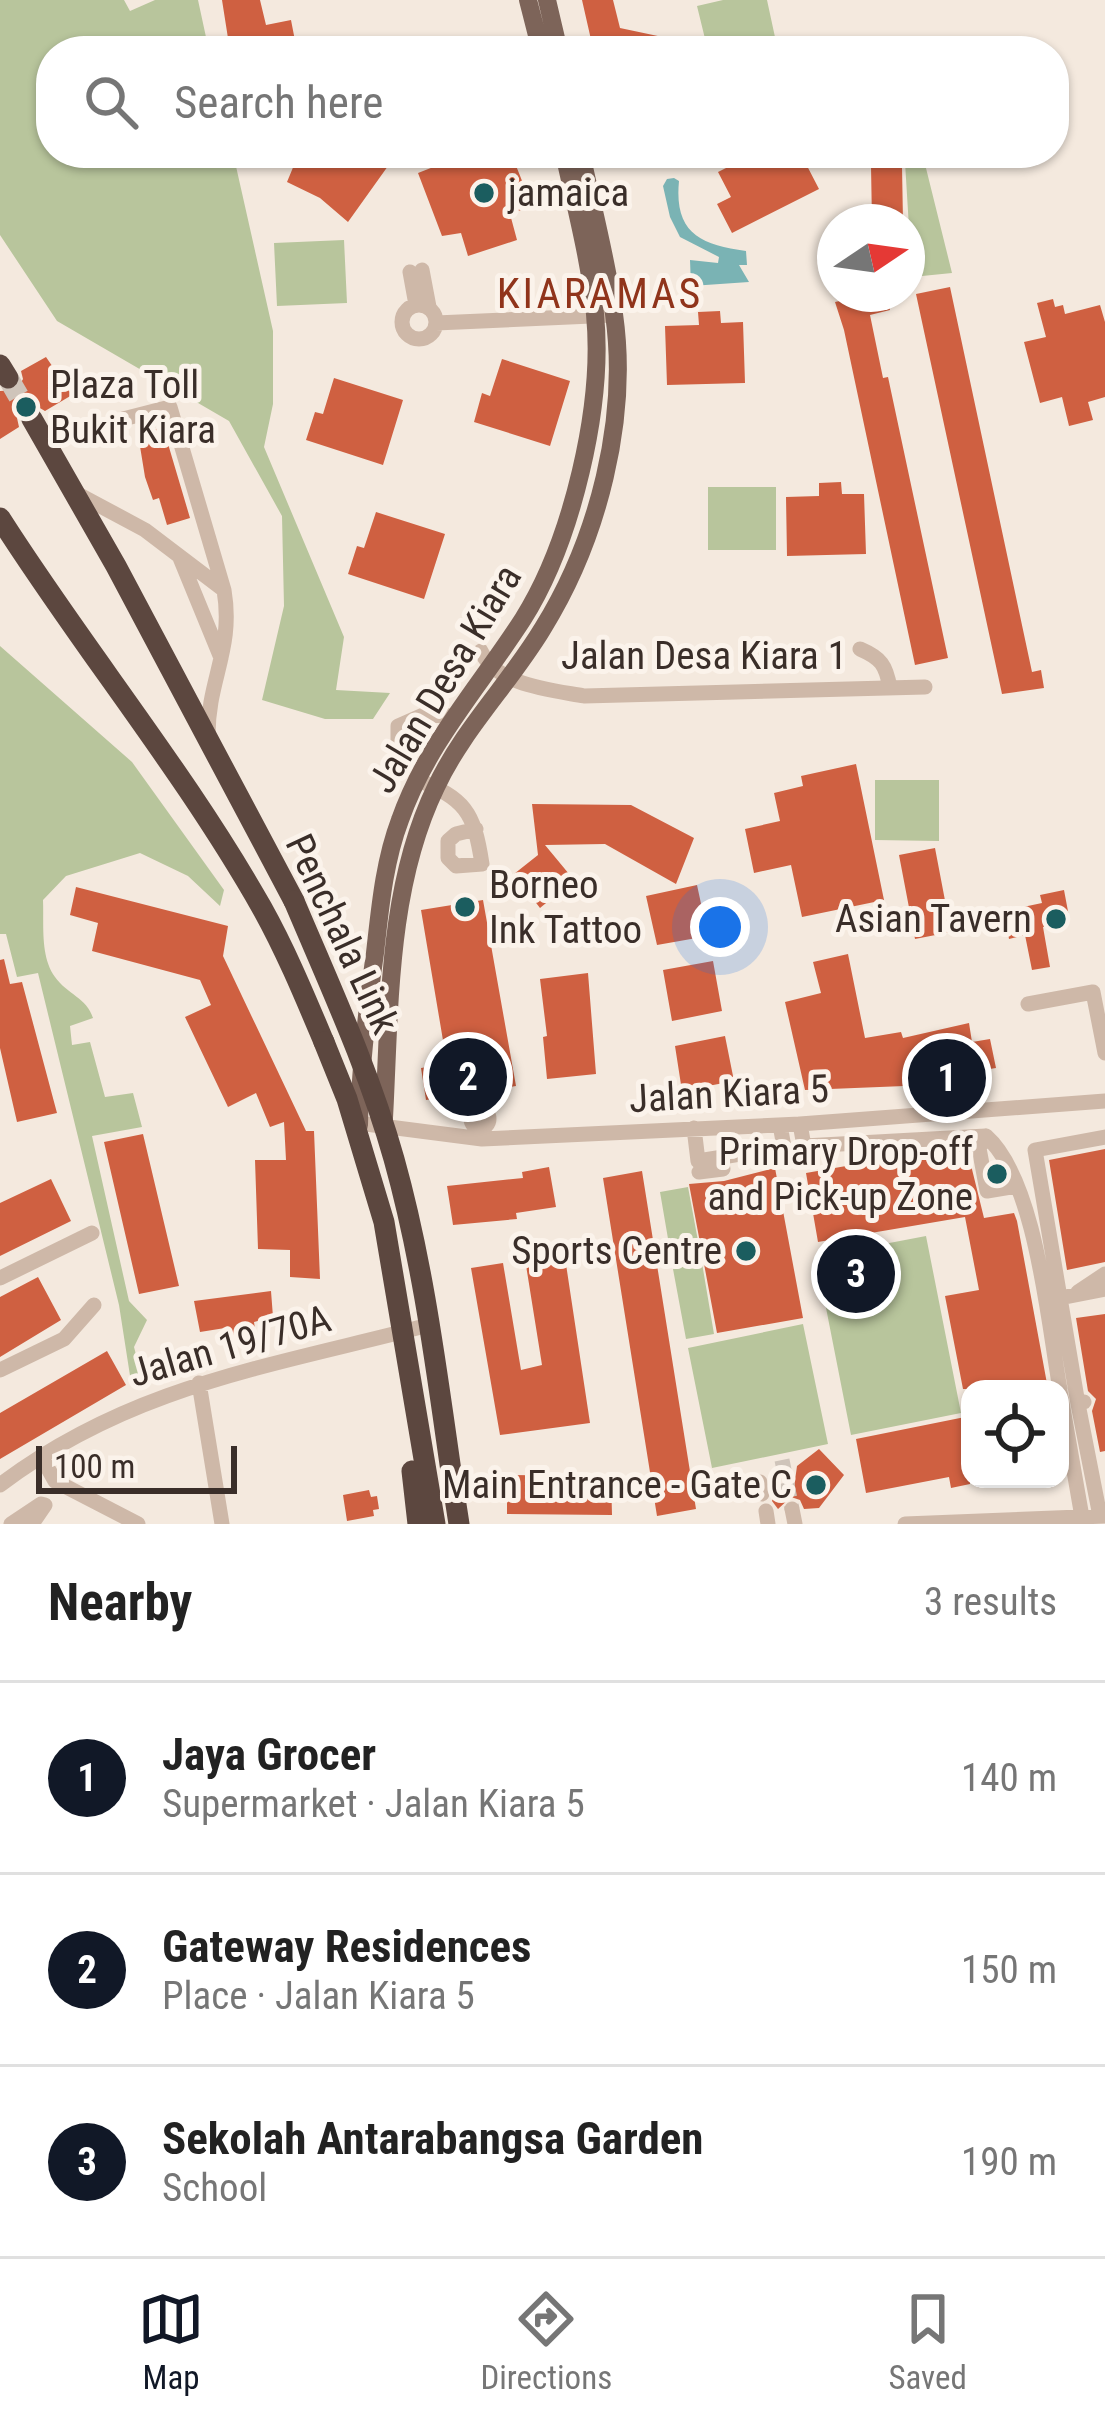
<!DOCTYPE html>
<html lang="en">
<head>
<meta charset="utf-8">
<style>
	body { margin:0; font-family:"Roboto Condensed",sans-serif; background:#f6f6f6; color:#222 }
	.controls { position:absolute; right:36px; bottom:36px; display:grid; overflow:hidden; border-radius:24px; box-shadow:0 3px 9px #0004 }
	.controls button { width:108px; height:108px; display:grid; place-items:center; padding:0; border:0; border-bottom:3px solid #e0e0e0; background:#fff; color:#222; font:60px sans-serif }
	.compass { position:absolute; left:817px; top:204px; width:108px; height:108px; border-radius:50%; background:#fff; box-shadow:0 3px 9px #0004; rotate:77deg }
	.scale { position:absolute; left:36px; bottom:30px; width:201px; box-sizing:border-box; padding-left:12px; border:6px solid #3a2e29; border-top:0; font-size:33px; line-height:42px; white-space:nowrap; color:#3a2e29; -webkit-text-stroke:9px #fbf3eb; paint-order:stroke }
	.you { position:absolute; left:720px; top:927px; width:42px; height:42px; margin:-30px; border:9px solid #fff; border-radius:50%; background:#1a73e8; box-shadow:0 0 0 18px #1a73e833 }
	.badge { display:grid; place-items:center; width:78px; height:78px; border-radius:50%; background:#111827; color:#fff; font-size:39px; font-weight:700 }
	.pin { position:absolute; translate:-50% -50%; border:6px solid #fff; box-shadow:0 3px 12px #0006 }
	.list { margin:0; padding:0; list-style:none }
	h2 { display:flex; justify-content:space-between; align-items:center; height:156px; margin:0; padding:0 48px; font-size:51px }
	h2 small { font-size:39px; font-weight:400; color:#767676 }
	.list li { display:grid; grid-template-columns:78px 1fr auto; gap:36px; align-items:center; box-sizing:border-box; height:192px; padding:0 48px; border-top:3px solid #e0e0e0 }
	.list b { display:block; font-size:45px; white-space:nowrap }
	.list p { margin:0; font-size:39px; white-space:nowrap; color:#767676 }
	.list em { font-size:39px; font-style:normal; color:#767676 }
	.icon { flex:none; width:66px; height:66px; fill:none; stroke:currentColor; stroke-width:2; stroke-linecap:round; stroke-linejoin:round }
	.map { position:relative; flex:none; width:1105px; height:1524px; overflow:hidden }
	.search { position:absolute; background:#fff; box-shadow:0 3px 9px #0004; left:36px; right:36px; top:36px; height:132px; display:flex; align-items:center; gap:30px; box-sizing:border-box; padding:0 42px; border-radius:48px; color:#767676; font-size:45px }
	.sheet { height:732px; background:#fff }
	nav { display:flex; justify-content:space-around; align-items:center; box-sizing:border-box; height:168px; border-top:3px solid #e0e0e0; background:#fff; font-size:33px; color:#767676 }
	nav a { display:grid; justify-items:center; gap:6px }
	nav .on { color:#111827 }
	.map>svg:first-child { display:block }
	.green { fill:#b8c59c }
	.water { fill:#7ab3b4 }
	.building { fill:#cf6041 }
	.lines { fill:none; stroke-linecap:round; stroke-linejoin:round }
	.minor-tunnel { stroke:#cfc4ba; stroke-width:15; stroke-dasharray:15 8; stroke-linecap:butt }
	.highway-tunnel { stroke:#cfc4ba; stroke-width:21; stroke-dasharray:21 10; stroke-linecap:butt }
	.minor { stroke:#ceb8a8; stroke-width:15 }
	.major { stroke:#7d6459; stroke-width:18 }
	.highway { stroke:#5c473f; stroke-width:21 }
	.highway-bridge { stroke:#5c473f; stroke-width:21 }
	.poi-dot { fill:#1b5d5f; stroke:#fbf3eb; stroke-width:4.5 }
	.labels { text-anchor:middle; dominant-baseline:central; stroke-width:10; stroke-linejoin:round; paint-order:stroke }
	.poi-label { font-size:39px; fill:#3a2e29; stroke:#fbf3eb; text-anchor:end }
	.street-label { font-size:39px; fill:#3a2e29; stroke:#fbf3eb }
	.neighbourhood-label { font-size:42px; letter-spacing:3px; fill:#90341b; stroke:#fbf3eb }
</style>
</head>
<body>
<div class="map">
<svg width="1105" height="1524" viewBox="0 0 1105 1524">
	<rect width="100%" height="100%" fill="#f4e9de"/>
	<path class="green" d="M 0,0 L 124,0 L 130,11 L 155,0 L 198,0 L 209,51 L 51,51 L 51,153 L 233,153 L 273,331 L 273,404 L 264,447 L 344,637 L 336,690 L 390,693 L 373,719 L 325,719 L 262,700 L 284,606 L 282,516 L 229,421 L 57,321 L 0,235 Z
		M 723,0 L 767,0 L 778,51 L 708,51 L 697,6 Z
		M 923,156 L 952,273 L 912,277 L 905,162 Z
		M 344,240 L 347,303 L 277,306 L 274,243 Z
		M 708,487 L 776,487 L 776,550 L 708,550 Z
		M 0,646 L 132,762 L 224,890 L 220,906 L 188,876 L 140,853 L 66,876 L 43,900 C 44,925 40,956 55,977 C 67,994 87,998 93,1018 L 70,1026 L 72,1045 L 90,1042 L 105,1097 L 133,1093 L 142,1127 L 92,1136 L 129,1301 L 147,1320 L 134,1347 L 144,1385 L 131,1382 L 119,1305 L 38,973 L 17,977 L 6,934 L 0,934 Z
		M 875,780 L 939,780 L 939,841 L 875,840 Z
		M 688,1187 L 701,1257 L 672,1262 L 660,1192 Z
		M 926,1236 L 961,1413 L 851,1435 L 816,1257 Z
		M 702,1263 L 714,1334 L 686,1339 L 673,1269 Z
		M 803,1324 L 828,1444 L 712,1468 L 688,1348 Z"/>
	<path class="water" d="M 674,178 L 679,181 C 674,232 699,245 746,251 L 747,265 L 739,265 L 749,282 L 691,286 L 690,260 L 718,263 L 719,257 L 680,237 L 670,217 L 663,186 L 667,179 Z"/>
	<path class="building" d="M 222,0 L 260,0 L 266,25 L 291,20 L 297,51 L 230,51 Z
		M 582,0 L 613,0 L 620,28 L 705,46 L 705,51 L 621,51 L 623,36 L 592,44 Z
		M 299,153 L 367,153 L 388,166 L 348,222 L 320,198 L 287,182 Z
		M 436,153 L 484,153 L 486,159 L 511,153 L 532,206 L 510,214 L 517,240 L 468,256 L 461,233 L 442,236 L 418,173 L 441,164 Z
		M 756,153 L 785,153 L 792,166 L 804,160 L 819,189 L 732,233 L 717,204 L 731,197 L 718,172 Z
		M 871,166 L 902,166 L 903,222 L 872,222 Z
		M 950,287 L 1032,672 L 1041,670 L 1044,688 L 1002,694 L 916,294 Z
		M 872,294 L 887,294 L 890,310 L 870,315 L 883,378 L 888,377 L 948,658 L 915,665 L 844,330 L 835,302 Z
		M 1053,299 L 1055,307 L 1063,305 L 1065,314 L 1100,305 L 1105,322 L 1105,397 L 1088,402 L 1093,420 L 1069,426 L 1062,397 L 1040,403 L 1024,342 L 1046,337 L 1037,303 Z
		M 720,311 L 721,323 L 743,322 L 745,383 L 667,385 L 665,326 L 699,325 L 698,312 Z
		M 46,357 L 72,395 L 45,411 L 33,404 L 24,407 L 17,418 L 19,427 L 0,439 L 0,391 L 17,390 L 23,379 L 21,371 Z
		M 502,359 L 570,381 L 550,446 L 474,422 L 482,393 L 490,396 Z
		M 334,378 L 403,400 L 383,465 L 306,440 L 315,412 L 323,414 Z
		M 163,427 L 190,518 L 167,525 L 159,498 L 153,500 L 145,477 L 138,434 Z
		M 841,482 L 842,494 L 864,494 L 866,554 L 787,556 L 786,497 L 819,496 L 819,483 Z
		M 376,512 L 445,534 L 424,599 L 348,574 L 357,546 L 364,548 Z
		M 856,764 L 884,900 L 802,917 L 791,865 L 754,873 L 745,829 L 780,821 L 774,793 L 803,786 L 801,776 Z
		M 532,804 L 631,805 L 694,838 L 676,884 L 605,844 L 545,845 L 574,880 L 540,908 L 514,874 L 538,855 Z
		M 935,848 L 951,932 L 915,939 L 899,855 Z
		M 697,885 L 708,936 L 657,945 L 646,896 Z
		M 76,887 L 228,926 L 223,956 L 306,1131 L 314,1131 L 320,1279 L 290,1277 L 290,1250 L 258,1249 L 255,1160 L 286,1160 L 284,1122 L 270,1127 L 256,1093 L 228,1107 L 185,1017 L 211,1005 L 200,980 L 92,951 L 98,923 L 70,915 Z
		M 1064,890 L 1070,922 L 1043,927 L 1050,967 L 1032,970 L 1025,935 L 1009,939 L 1004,911 L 1042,903 L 1040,895 Z
		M 483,900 L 516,1086 L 426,1100 L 421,1068 L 447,1064 L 421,910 Z
		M 848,954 L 865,1038 L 901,1032 L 903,1038 L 969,1023 L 972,1042 L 990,1039 L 996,1068 L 977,1071 L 979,1083 L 805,1090 L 785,1002 L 821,993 L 813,962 Z
		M 4,959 L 10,984 L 22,982 L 57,1113 L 17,1122 L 0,1048 L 0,960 Z
		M 713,961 L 722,1011 L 672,1021 L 663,970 Z
		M 588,973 L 596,1074 L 547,1079 L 543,1037 L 547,1036 L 540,979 Z
		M 725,1036 L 734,1081 L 682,1091 L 675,1046 Z
		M 143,1134 L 179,1286 L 139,1294 L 104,1142 Z
		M 967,1149 L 984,1218 L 1014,1213 L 1017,1221 L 1048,1389 L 963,1389 L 945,1296 L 979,1290 L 965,1217 L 818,1242 L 806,1173 L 932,1151 Z
		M 1105,1149 L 1105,1262 L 1067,1270 L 1049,1160 Z
		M 549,1167 L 556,1207 L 516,1213 L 517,1219 L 453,1225 L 447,1186 L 523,1178 L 522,1172 Z
		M 775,1168 L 803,1318 L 717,1333 L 689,1184 L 724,1181 Z
		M 642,1171 L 696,1509 L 657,1516 L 603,1178 Z
		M 51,1179 L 71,1221 L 0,1256 L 0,1203 Z
		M 564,1251 L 590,1423 L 500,1435 L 471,1268 L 503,1263 L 521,1370 L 542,1365 L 525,1259 Z
		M 38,1277 L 61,1320 L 0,1357 L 0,1297 Z
		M 271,1291 L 273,1317 L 254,1322 L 256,1336 L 227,1339 L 225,1328 L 200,1332 L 194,1301 Z
		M 1105,1314 L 1105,1451 L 1100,1452 L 1092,1411 L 1096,1399 L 1088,1391 L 1076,1318 Z
		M 107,1351 L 126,1385 L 0,1459 L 0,1413 Z
		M 970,1416 L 970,1484 L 951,1488 L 949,1477 L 866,1493 L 856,1439 Z
		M 819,1449 L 844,1475 L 819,1508 L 804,1509 L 800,1500 L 791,1497 L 778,1509 L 772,1501 L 774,1495 L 793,1495 L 797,1466 Z
		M 507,1475 L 611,1476 L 612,1515 L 507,1514 Z
		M 369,1490 L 371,1497 L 377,1496 L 379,1509 L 373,1510 L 374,1516 L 347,1521 L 343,1495 Z"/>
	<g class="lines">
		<path class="minor-tunnel" d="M 782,1460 L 792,1509"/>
		<path class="highway-tunnel" d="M 8,378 L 32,419"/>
		<path class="minor" d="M 422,270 L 429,307
			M 410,272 L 416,305
			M402 322a17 17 0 1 1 34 0a17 17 0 1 1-34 0Z
			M 436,323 L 614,315
			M 123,419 L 170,407 L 224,590 C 234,649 208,679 208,735
			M 76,493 L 145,530 L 224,590
			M 180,558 L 221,658
			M 860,649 C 881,658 886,665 890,688
			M 481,651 C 495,685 552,690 584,696 L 925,687
			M 398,758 L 398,726 L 423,715 L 452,716
			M 416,779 C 465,799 474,811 482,864 L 456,866 L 448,858 L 448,841 L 456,834 L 476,829
			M 1028,1004 L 1093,992 L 1105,1053
			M471 1119a9 9 0 1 1 18 0a9 9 0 1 1-18 0Z
			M 358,1123 L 482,1139 L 800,1124 L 1105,1101
			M 800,1124 L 804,1146 L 986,1136
			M 694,1128 L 698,1161 L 784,1147 L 780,1125
			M 699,1172 L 723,1169 L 721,1158
			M 1017,1186 L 987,1191 L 979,1148 L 986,1136 C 1036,1180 1048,1323 1060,1389
			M 0,1278 L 92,1233
			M 1078,1292 L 1105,1274
			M 1060,1298 L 1105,1289
			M 0,1370 L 64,1339 L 94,1305
			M 199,1383 L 222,1524
			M 1060,1391 L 1082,1517
			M 1084,1402 L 1078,1404 L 1100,1516
			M 1078,1404 L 1035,1150 L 1105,1137
			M 41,1456 L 55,1481 L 138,1524
			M 0,1485 C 130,1386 272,1366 425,1326
			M 740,1485 L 760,1482 L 762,1494
			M 792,1509 L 795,1524
			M 766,1511 L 768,1524
			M 11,1524 L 41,1504 L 45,1505 L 32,1524
			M 905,1524 L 1105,1516"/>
		<path class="major" d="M 528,0 L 541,51
			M 547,0 L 559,51
			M 384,1118 C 390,1008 387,888 436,787 C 463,729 510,683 543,628 C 598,539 629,419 614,314 C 607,260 592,206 581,153
			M 359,1125 C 360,1068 367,1010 375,953 C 380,909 384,862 400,820 C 427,743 480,686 523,619 C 572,541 604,406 595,314 C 590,260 575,205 564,153"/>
		<path class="highway" d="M 0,365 L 8,378
			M 32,419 L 116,566 L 294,901
			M 0,518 C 84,650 185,772 262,908 C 286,951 305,997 324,1042
			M 453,1485 L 459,1524"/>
		<path class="highway-bridge" d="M 294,901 C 330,986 369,1070 394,1159 C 424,1266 437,1375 453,1485
			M 324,1042 L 347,1099 L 384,1222 L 435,1524
			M 412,1471 L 418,1524"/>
	</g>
	<g class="poi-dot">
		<circle cx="484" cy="193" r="12"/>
		<circle cx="26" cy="407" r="12"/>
		<circle cx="465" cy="907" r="12"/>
		<circle cx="1056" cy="919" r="12"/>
		<circle cx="997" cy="1174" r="12"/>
		<circle cx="746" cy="1251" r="12"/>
		<circle cx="816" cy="1485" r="12"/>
	</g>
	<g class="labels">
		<g class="poi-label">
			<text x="508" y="193" text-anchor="start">jamaica</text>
			<text x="50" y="385" text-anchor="start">Plaza Toll<tspan x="50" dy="45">Bukit Kiara</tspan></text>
			<text x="489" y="885" text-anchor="start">Borneo<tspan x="489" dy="45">Ink Tattoo</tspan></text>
			<text x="1032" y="919">Asian Tavern</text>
			<text x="973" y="1152">Primary Drop-off<tspan x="973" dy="45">and Pick-up Zone</tspan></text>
			<text x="722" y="1251">Sports Centre</text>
			<text x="792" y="1485">Main Entrance - Gate C</text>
		</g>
		<g class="street-label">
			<text x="704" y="656">Jalan Desa Kiara 1</text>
			<text transform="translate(445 679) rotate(-59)">Jalan Desa Kiara</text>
			<text transform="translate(342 934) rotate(65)">Penchala Link</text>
			<text transform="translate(729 1094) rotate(-3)">Jalan Kiara 5</text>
			<text transform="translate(230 1346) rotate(-16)">Jalan 19/70A</text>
		</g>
		<g class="neighbourhood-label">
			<text x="600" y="293">KIARAMAS</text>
		</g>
	</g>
</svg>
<div class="controls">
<button><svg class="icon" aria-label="locate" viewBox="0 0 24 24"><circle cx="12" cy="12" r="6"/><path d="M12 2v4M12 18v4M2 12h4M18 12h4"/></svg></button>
</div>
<svg class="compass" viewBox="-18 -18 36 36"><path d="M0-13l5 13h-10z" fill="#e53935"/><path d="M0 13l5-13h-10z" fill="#767676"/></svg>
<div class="scale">100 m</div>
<div class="you"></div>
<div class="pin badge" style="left:947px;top:1078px">1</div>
<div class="pin badge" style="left:468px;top:1077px">2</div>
<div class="pin badge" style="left:856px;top:1274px">3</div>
<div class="search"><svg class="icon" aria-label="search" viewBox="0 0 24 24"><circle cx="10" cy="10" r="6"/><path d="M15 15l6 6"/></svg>Search here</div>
</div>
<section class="sheet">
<h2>Nearby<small>3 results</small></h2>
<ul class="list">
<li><span class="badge">1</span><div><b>Jaya Grocer</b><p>Supermarket · Jalan Kiara 5</p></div><em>140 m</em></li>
<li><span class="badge">2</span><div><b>Gateway Residences</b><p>Place · Jalan Kiara 5</p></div><em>150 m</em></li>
<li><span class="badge">3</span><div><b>Sekolah Antarabangsa Garden</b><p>School</p></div><em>190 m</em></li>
</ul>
</section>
<nav>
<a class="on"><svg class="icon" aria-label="map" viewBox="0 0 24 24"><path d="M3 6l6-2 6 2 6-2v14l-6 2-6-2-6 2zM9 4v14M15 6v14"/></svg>Map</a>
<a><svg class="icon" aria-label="directions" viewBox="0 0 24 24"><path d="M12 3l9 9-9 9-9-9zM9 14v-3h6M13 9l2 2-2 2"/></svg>Directions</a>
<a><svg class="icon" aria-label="saved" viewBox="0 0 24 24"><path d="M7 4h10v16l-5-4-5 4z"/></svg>Saved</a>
</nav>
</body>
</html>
